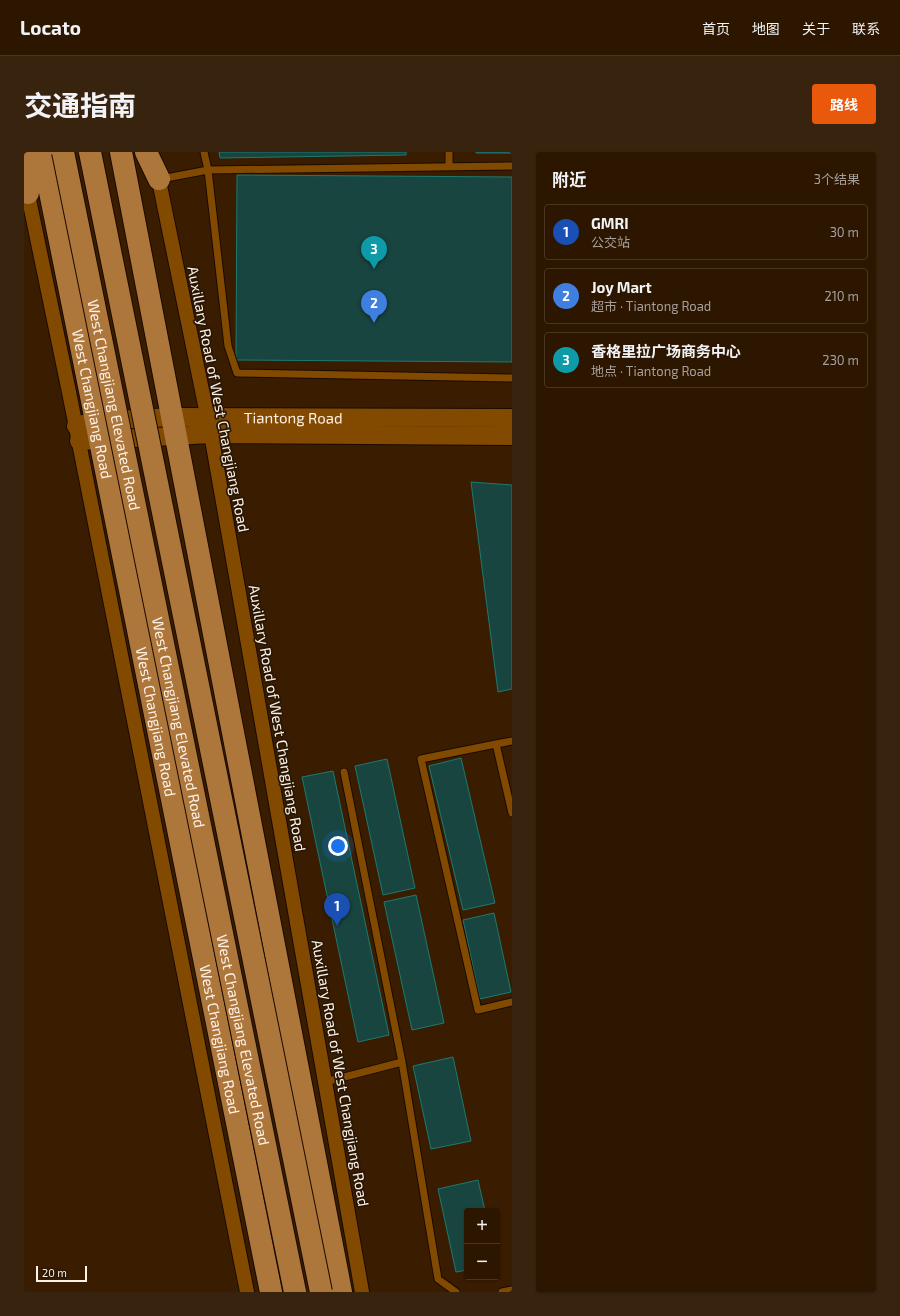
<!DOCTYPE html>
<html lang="zh">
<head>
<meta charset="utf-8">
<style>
	body { margin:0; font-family:"Exo 2","Noto Sans SC",sans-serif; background:#38230f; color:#f1f3f6 }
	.controls { position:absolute; right:12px; bottom:12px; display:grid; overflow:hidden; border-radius:4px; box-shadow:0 1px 3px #0004 }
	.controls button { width:36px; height:36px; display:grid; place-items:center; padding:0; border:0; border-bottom:1px solid #483522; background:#2c1600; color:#f1f3f6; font:20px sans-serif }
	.scale { position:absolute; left:12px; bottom:10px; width:51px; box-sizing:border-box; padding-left:4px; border:2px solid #fef1e5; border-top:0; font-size:11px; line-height:14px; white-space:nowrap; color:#fef1e5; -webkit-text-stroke:3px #291705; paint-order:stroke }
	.you { position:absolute; left:314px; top:694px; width:14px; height:14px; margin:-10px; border:3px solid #fff; border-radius:50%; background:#1a73e8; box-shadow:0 0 0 6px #1a73e833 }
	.badge { display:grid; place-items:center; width:26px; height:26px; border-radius:50%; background:#ea580c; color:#fff; font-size:13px; font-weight:700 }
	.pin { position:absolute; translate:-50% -33px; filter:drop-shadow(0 1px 2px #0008) }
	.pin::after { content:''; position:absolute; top:21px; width:14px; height:12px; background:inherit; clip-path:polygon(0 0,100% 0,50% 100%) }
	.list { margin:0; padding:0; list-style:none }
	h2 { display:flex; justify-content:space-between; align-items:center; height:52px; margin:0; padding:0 16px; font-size:17px }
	h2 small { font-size:13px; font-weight:400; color:#a69f99 }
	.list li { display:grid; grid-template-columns:26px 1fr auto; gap:12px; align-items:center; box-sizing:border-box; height:56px; margin:0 8px 8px; padding:0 8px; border:1px solid #483522; border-radius:4px }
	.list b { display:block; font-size:15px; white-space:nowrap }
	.list p { margin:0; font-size:13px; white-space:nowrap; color:#a69f99 }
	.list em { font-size:13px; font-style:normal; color:#a69f99 }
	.map { position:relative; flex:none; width:488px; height:1140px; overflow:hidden; border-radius:4px }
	header { display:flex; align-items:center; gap:24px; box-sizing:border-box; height:56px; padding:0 20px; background:#2c1600; border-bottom:1px solid #483522 }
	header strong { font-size:19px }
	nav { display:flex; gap:22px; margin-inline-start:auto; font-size:14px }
	.intro { display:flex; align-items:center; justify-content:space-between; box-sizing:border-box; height:96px; padding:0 24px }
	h1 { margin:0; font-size:28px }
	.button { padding:10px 18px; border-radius:4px; background:#ea580c; color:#fff; font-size:14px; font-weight:700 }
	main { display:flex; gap:24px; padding:0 24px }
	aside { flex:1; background:#2c1600; border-radius:4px; box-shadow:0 1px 3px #0004 }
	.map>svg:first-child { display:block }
	.building { fill:#194540; stroke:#1c7a70 }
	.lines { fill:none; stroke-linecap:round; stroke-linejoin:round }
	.service-casing { stroke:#1a0a00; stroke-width:9 }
	.minor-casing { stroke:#1a0a00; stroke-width:16 }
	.tertiary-casing { stroke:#1a0a00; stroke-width:20 }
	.trunk-casing { stroke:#1a0a00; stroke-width:24 }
	.service { stroke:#814a00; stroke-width:7 }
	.minor { stroke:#814a00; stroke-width:14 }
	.tertiary { stroke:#814a00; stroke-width:18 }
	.trunk { stroke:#ad763b; stroke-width:22 }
	.trunk-bridge-casing { stroke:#1a0a00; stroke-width:24; stroke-linecap:butt }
	.trunk-bridge { stroke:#ad763b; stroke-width:22 }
	.labels { text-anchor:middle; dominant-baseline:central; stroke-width:3.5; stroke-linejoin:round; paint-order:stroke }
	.street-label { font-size:15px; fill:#fef1e5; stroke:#291705 }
</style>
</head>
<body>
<header>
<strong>Locato</strong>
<nav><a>首页</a><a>地图</a><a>关于</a><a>联系</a></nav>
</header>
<div class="intro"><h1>交通指南</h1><a class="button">路线</a></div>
<main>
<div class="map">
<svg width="488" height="1140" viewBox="0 0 488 1140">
	<rect width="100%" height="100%" fill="#3a1d00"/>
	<path class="building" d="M 195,0 L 382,0 L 382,3 L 196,6 Z
		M 452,0 L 488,0 L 488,1 L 452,1 Z
		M 213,23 L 488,25 L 488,210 L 212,208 Z
		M 447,330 L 488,333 L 488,537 L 474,540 Z
		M 437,606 L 471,751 L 439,758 L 405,614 Z
		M 363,607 L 391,736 L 359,743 L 331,614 Z
		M 309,619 L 365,883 L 334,890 L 278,625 Z
		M 392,743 L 420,871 L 388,878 L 360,750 Z
		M 470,761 L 487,840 L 456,847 L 439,768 Z
		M 429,905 L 447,989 L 407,997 L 389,914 Z
		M 454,1028 L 461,1059 L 443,1059 L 443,1118 L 432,1120 L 414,1037 Z"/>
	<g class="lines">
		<defs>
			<path id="service" d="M 180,0 L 184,18 L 204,194 L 213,221 L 488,226
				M 425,15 L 425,0
				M 137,27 L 184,18 L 488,14
				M 488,589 L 472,592 L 488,661
				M 472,592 L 397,607 L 454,858 L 488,850
				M 320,620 L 378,910
				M 301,930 L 378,910 L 414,1127 L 432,1140
				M 478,1140 L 488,1138"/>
			<path id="minor" d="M 133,19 L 187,282 L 338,1140
				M 2,33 L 45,240 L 223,1140"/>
			<g id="tertiary">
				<path id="s1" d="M 52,274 L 71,269 L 149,265 L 488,266"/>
				<path d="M 55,289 L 187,282 L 488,284"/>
			</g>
			<g id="trunk">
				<path d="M 3,0 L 4,41"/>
				<path id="s2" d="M 18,0 L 247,1140"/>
				<path d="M 97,0 L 317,1140"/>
				<path d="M 122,0 L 135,27"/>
			</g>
		</defs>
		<use href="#service" class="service-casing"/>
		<use href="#minor" class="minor-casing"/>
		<use href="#tertiary" class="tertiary-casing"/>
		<use href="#trunk" class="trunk-casing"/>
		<use href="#service" class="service"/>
		<use href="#minor" class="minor"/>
		<use href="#tertiary" class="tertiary"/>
		<use href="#trunk" class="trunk"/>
		<defs>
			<g id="trunk-bridge">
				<path id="s3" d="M 39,0 L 271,1140"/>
				<path d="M 66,0 L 297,1140"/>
			</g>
		</defs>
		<use href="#trunk-bridge" class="trunk-bridge-casing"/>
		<use href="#trunk-bridge" class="trunk-bridge"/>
	</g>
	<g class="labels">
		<g class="street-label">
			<text transform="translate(195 247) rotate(79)">Auxillary Road of West Changjiang Road</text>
			<text stroke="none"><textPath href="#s2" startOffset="257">West Changjiang Road</textPath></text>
			<text stroke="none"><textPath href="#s3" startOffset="258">West Changjiang Elevated Road</textPath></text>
			<text stroke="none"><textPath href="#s1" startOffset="218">Tiantong Road</textPath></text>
			<text transform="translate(254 566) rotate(80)">Auxillary Road of West Changjiang Road</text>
			<text stroke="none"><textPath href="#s2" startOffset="581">West Changjiang Road</textPath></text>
			<text stroke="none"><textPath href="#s3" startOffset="582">West Changjiang Elevated Road</textPath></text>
			<text stroke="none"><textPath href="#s2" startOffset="905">West Changjiang Road</textPath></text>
			<text stroke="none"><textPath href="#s3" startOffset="906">West Changjiang Elevated Road</textPath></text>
			<text transform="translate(317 921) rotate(80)">Auxillary Road of West Changjiang Road</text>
		</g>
	</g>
</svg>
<div class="controls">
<button>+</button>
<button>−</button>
</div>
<div class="scale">20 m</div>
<div class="you"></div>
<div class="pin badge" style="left:313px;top:774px;background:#1a4fb4">1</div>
<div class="pin badge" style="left:350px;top:171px;background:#3f7fe0">2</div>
<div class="pin badge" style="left:350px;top:117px;background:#0f9aa8">3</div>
</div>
<aside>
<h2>附近<small>3个结果</small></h2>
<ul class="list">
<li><span class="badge" style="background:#1a4fb4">1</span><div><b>GMRI</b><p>公交站</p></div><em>30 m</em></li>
<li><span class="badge" style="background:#3f7fe0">2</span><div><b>Joy Mart</b><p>超市 · Tiantong Road</p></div><em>210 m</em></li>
<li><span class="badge" style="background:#0f9aa8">3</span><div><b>香格里拉广场商务中心</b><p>地点 · Tiantong Road</p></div><em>230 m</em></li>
</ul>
</aside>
</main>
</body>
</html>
